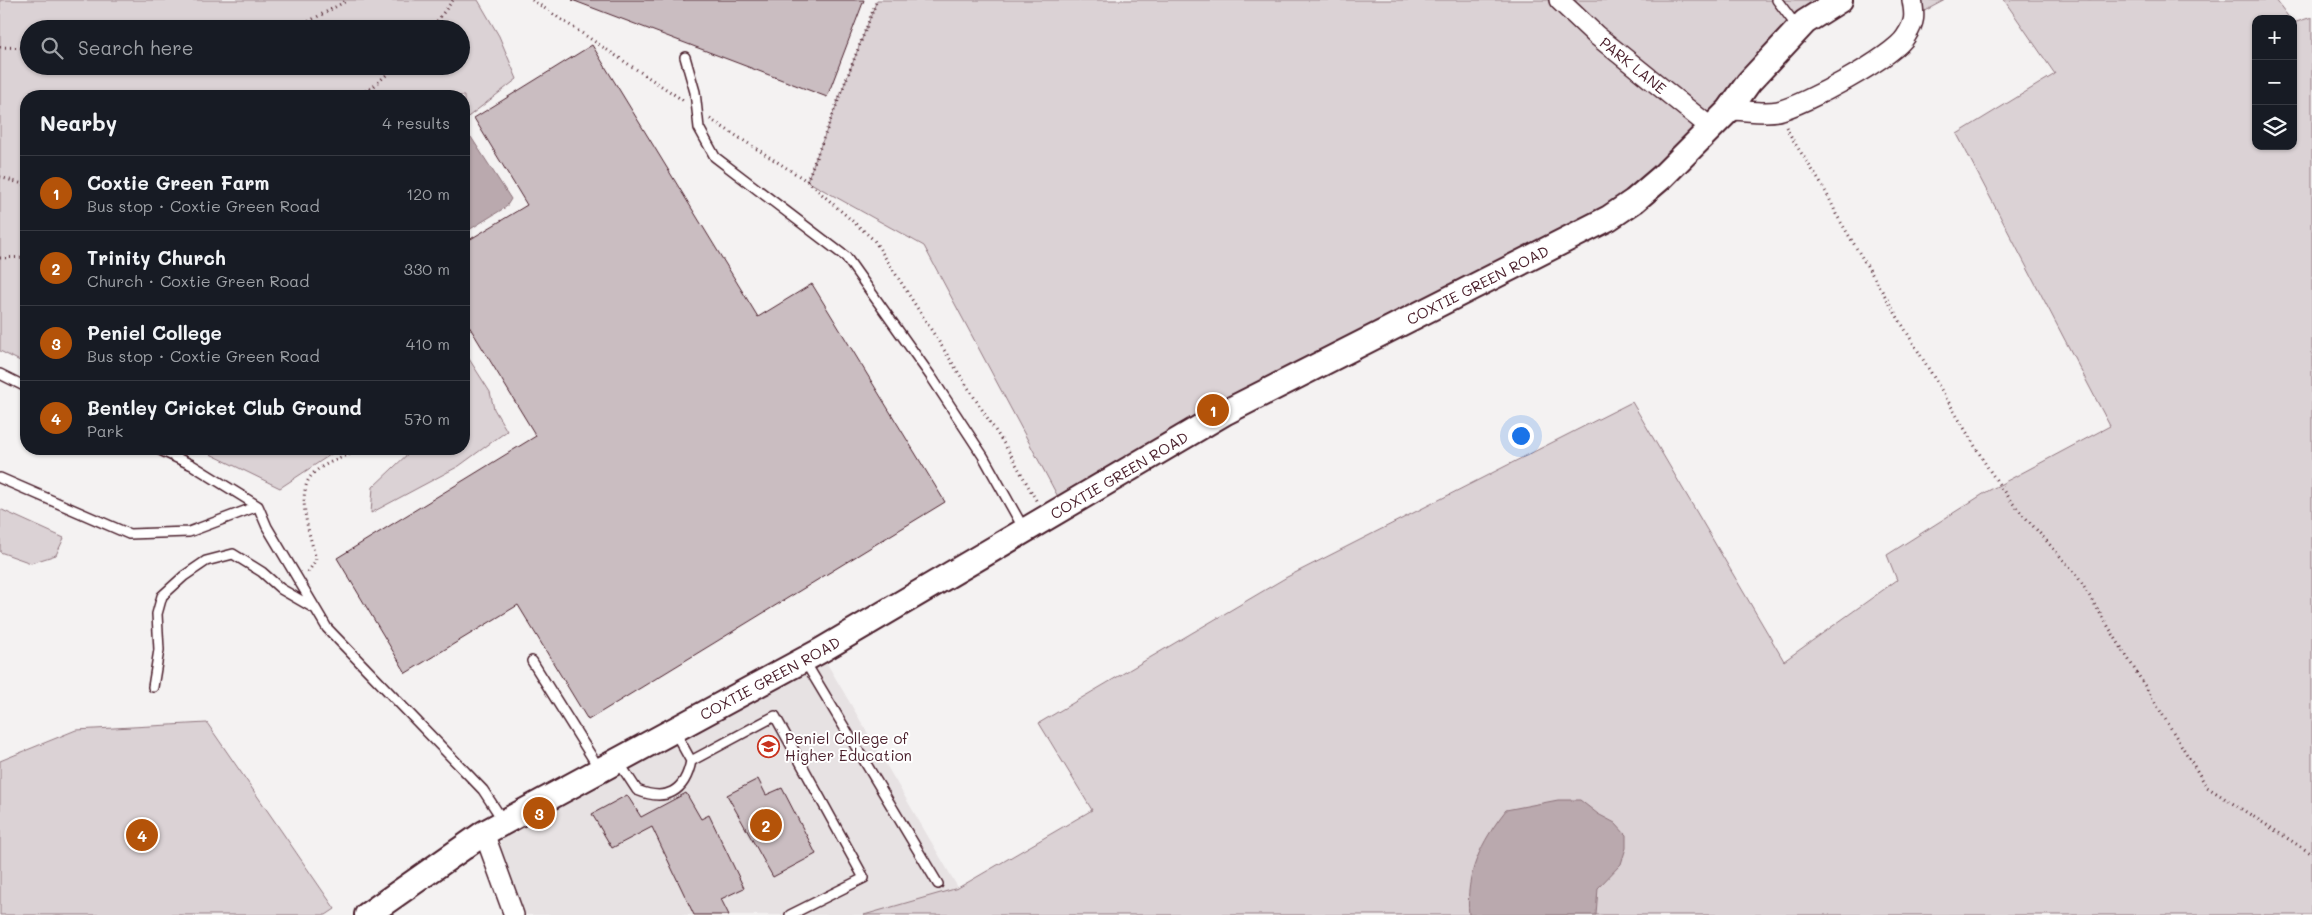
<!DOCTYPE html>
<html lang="en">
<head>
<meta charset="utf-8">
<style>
	body { margin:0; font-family:Mali,sans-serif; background:#20242c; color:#f1f3f6 }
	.controls { position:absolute; right:15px; top:15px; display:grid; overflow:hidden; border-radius:10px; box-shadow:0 1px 4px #0004 }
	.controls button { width:45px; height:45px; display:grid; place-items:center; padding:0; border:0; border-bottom:1px solid #363941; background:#171b24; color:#f1f3f6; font:25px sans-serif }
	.you { position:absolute; left:1520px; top:435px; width:18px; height:18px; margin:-12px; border:4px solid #fff; border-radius:50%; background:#1a73e8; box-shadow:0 0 0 8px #1a73e833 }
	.badge { display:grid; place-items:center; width:32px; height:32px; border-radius:50%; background:#b45309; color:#fff; font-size:16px; font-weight:700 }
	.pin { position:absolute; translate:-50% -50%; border:2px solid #fff; box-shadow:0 1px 5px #0006 }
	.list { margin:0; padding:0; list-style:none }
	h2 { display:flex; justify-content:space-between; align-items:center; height:65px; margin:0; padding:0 20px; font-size:21px }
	h2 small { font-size:16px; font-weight:400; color:#9ea1a6 }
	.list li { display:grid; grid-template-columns:32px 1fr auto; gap:15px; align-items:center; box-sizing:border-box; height:75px; padding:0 20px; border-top:1px solid #363941 }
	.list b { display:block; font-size:19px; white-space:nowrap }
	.list p { margin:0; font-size:16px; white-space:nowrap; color:#9ea1a6 }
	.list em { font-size:16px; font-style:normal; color:#9ea1a6 }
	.icon { flex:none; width:28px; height:28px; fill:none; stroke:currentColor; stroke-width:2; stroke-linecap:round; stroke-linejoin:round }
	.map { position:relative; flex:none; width:2312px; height:915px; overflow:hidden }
	.search { position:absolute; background:#171b24; box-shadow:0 1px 4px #0004; left:20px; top:20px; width:450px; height:55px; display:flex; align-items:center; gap:12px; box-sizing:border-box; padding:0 18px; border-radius:28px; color:#9ea1a6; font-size:19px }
	.panel { position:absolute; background:#171b24; box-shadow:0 1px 4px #0004; left:20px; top:90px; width:450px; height:365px; border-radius:20px }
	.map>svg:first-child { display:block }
	.built { fill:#e7e2e3 }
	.green { fill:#dbd2d5; stroke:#927880; fill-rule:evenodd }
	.water { fill:#baa9ae; stroke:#8d727a }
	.building { fill:#cabdc1; stroke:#4a1f2b }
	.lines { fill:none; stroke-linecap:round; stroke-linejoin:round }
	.service-casing { stroke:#4a1f2b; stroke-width:12 }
	.minor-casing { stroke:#4a1f2b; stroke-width:22 }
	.tertiary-casing { stroke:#4a1f2b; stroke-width:28 }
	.path { stroke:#4a1f2b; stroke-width:3; stroke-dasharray:1 4; stroke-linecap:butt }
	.service { stroke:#fff; stroke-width:9 }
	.minor { stroke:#fff; stroke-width:19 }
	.tertiary { stroke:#fff; stroke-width:24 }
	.labels { text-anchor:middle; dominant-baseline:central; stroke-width:4; stroke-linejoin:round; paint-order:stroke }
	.street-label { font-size:15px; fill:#4a1f2b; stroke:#fff }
	.poi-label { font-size:15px; fill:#4a1f2b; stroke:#fff; text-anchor:start }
</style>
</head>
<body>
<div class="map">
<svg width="2312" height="915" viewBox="0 0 2312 915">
	<rect width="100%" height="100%" fill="#f4f2f2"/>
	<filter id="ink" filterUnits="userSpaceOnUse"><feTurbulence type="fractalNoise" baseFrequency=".02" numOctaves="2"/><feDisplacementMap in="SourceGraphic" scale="10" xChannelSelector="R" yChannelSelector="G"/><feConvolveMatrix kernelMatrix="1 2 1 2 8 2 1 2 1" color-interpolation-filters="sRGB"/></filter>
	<g filter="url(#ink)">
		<path class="built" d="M 822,655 L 974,915 L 522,915 L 500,850 L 501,838 Z"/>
		<path class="green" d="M 0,0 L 478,0 L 499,36 L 517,79 L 464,120 L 464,96 L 26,96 L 26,364 L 0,351 ZM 29,29 L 461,29 L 461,66 L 29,66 Z
			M 877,0 L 1854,0 L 1802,36 L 1662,177 L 1064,508 L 924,246 L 807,181 Z
			M 1907,0 L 1945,0 L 1915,16 Z
			M 2004,0 L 2276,0 L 2290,19 L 2256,19 L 2256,146 L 2293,146 L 2293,23 L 2312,17 L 2312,915 L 864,915 L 958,888 L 1092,810 L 1039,723 L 1287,577 L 1632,402 L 1784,661 L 1897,580 L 1887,555 L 1988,491 L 2110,426 L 1957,134 L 2055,74 Z
			M 464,351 L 490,392 L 494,409 L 507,431 L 459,466 L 371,513 L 373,487 L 413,449 L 464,449 Z
			M 200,449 L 339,449 L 280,488 Z
			M 0,509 L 64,538 L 56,555 L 31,563 L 0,552 Z
			M 207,723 L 335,909 L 326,915 L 0,915 L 0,761 L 76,730 Z"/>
		<path class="water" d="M 471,137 L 511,199 L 506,207 L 464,233 L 464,140 Z
			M 1558,800 L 1580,800 L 1598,814 L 1615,823 L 1626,835 L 1626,848 L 1621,864 L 1598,888 L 1596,915 L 1469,915 C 1465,874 1481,842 1506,810 Z"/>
		<path class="building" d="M 572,0 L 864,0 L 827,97 Z
			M 592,45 L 758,317 L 812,284 L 945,502 L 588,720 L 518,605 L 406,673 L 337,558 L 536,436 L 464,318 L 464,243 L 527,205 L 474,118 Z
			M 758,779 L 766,795 L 782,788 L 816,854 L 773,877 L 727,795 Z
			M 686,793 L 701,819 L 709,815 L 744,888 L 721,899 L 729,915 L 694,915 L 652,827 L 612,848 L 592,814 L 627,795 L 641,817 Z"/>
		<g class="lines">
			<defs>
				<path id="service" d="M 1777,0 L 1798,28
					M 685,57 L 695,92 L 699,128 L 715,157 L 846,257 L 932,378 L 983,456 L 1025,531
					M 0,374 L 26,387
					M 158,449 L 192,465 L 258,506 L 267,527 L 327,628 L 483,790 L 504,822
					M 0,478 L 129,534 L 189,532 L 258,506
					M 804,660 L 938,884
					M 532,661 L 600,770
					M 153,687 L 159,650 L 157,614 L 162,596 L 184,576 L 206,561 L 233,554 L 262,572 L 281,589 L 314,608
					M 675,732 L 691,761 L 775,716 L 864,878 L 790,915
					M 618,761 L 637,790 C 666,802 685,792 691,761"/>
				<g id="minor">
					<path id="s1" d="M 1559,0 L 1596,35 L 1710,127"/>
					<path d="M 1729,110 C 1744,110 1764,114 1778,111 C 1804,105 1894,57 1906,36 C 1915,22 1915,16 1912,0"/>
					<path d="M 484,833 L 514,915"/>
				</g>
				<g id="tertiary">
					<path id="s2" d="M 367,915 L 484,833 L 820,651 L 1226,412 L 1609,218 L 1634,201 L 1662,177 L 1729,110 L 1749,82 L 1805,22 L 1840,0"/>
				</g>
			</defs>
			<use href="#service" class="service-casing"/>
			<use href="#minor" class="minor-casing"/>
			<use href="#tertiary" class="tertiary-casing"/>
			<path class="path" d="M 532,0 L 684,101
				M 290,29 L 304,24 L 348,0
				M 431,29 L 453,0
				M 0,47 L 29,48
				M 357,96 L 373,87 L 396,66
				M 710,119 L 807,181 L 874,240 L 1011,455 L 1037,502
				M 1786,127 C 1801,157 1824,182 1836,214 L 1988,468 L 2009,499 L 2076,574 L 2207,787 L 2312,854
				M 0,177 L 26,185
				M 807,181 L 877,0
				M 0,258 L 26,257
				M 308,572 L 316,560 C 311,536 292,489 316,471 C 328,461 348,456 362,449"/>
			<use href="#service" class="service"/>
			<use href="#minor" class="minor"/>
			<use href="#tertiary" class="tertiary"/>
		</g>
	</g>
	<defs>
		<symbol id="school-ring" viewBox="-11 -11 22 22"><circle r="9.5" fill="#fff" stroke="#c8321e" stroke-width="1.5"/><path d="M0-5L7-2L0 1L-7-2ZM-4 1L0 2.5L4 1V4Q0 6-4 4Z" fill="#c8321e"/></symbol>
	</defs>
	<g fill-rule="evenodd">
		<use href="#school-ring" x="756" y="734" width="25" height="25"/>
	</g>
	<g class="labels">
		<g class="street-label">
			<text stroke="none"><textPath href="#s1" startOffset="99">PARK LANE</textPath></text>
			<text stroke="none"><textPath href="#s2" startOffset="1278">COXTIE GREEN ROAD</textPath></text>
			<text stroke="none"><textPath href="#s2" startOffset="872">COXTIE GREEN ROAD</textPath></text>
			<text stroke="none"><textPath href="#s2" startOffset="468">COXTIE GREEN ROAD</textPath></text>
		</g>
		<g class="poi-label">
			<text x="785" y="738">Peniel College of<tspan x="785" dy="17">Higher Education</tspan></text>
		</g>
	</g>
</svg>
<div class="controls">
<button>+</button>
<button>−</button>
<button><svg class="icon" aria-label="layers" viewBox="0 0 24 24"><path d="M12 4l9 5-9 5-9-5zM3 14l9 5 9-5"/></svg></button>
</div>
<div class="you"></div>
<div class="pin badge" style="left:1213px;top:410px">1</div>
<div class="pin badge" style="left:766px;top:825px">2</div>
<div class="pin badge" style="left:539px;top:813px">3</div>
<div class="pin badge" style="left:142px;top:835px">4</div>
<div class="search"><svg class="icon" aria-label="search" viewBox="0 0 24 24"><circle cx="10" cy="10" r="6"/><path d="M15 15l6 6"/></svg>Search here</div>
<section class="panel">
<h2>Nearby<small>4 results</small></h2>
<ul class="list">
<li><span class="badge">1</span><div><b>Coxtie Green Farm</b><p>Bus stop · Coxtie Green Road</p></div><em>120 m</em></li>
<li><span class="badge">2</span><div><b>Trinity Church</b><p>Church · Coxtie Green Road</p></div><em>330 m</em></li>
<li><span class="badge">3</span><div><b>Peniel College</b><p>Bus stop · Coxtie Green Road</p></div><em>410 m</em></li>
<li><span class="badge">4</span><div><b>Bentley Cricket Club Ground</b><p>Park</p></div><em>570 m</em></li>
</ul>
</section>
</div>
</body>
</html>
